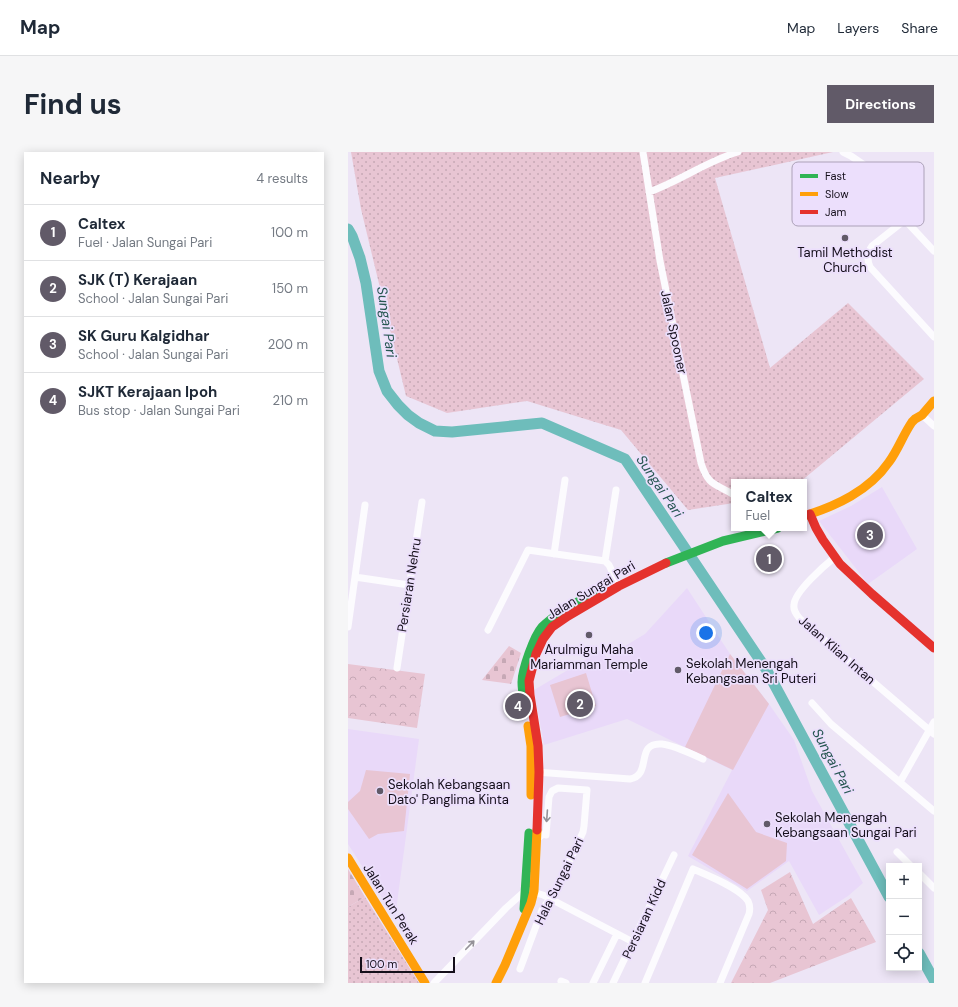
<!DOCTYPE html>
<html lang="en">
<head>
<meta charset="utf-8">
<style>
	body { margin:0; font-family:"DM Sans",sans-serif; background:#f6f6f7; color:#1f2937 }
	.controls { position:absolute; right:12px; bottom:12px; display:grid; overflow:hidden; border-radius:0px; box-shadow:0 2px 10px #0003 }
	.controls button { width:36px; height:36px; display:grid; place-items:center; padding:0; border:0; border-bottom:1px solid #e0e1e3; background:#fff; color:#1f2937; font:20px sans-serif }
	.scale { position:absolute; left:12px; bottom:10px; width:95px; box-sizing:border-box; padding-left:4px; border:2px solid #150f1b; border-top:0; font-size:11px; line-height:14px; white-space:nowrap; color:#150f1b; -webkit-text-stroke:3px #ecdffc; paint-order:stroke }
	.you { position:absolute; left:358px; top:481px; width:14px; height:14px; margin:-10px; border:3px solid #fff; border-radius:50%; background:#1a73e8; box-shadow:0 0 0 6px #1a73e833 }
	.badge { display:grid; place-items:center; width:26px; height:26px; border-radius:50%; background:#615a68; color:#fff; font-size:13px; font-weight:700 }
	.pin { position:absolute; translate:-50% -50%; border:2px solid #fff; box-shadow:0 1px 4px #0006 }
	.popup { position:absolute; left:383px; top:327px; width:76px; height:52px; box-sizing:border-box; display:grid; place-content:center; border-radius:0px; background:#fff; filter:drop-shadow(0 1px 3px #0005); font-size:13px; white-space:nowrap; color:#747a83 }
	.popup b { font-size:15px; color:#1f2937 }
	.popup::after { content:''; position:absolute; left:50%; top:100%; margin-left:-8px; border:8px solid transparent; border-top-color:#fff }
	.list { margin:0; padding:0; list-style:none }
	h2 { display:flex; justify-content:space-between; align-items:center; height:52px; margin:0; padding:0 16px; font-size:17px }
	h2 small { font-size:13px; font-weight:400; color:#747a83 }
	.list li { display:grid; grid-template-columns:26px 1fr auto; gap:12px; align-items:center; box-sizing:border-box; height:56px; padding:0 16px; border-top:1px solid #e0e1e3 }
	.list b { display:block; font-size:15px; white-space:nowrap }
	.list p { margin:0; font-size:13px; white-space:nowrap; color:#747a83 }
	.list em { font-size:13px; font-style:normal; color:#747a83 }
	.icon { flex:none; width:22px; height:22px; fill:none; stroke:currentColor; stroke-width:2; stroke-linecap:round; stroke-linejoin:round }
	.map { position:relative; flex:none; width:586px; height:831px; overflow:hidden; border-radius:0px }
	header { display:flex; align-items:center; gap:24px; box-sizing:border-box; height:56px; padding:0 20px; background:#fff; border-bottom:1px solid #e0e1e3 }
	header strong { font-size:19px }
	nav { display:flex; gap:22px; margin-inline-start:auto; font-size:14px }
	.intro { display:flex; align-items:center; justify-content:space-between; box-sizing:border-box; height:96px; padding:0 24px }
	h1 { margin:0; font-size:28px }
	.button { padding:10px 18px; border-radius:0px; background:#615a68; color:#fff; font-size:14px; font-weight:700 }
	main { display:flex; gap:24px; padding:0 24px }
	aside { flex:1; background:#fff; border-radius:0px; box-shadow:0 2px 10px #0003 }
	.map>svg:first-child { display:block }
	.built { fill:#e9d9f9 }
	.grass { fill:url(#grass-dots) }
	.forest { fill:url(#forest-crowns) }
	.cemetery { fill:url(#cemetery-stones) }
	.garden { fill:#e8c5d3 }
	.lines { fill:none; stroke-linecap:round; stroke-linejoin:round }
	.river { stroke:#6ebdbb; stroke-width:11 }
	.street { stroke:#fcfbfe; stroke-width:7 }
	.fast { stroke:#30b455; stroke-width:9 }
	.slow { stroke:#ff9f0a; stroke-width:9 }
	.jam { stroke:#e5322d; stroke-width:9 }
	.oneway { stroke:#949198 }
	.poi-dot { fill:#615a68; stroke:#ecdffc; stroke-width:1.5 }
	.labels { text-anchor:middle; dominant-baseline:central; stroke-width:3.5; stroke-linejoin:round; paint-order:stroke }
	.poi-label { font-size:13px; fill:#150f1b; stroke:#ecdffc; text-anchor:start }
	.street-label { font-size:13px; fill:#150f1b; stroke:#ecdffc }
	.water-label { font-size:14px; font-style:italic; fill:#275752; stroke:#ecdffc }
	.key { fill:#ecdffc; stroke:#aca1b8; stroke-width:1 }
	.key-label { font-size:11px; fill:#150f1b }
</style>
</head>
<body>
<header>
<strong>Map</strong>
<nav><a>Map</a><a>Layers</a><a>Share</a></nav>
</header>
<div class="intro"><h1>Find us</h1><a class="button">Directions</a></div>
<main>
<aside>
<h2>Nearby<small>4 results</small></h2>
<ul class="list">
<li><span class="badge">1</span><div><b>Caltex</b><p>Fuel · Jalan Sungai Pari</p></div><em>100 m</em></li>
<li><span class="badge">2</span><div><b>SJK (T) Kerajaan</b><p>School · Jalan Sungai Pari</p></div><em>150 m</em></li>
<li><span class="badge">3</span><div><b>SK Guru Kalgidhar</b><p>School · Jalan Sungai Pari</p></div><em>200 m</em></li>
<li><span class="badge">4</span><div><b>SJKT Kerajaan Ipoh</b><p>Bus stop · Jalan Sungai Pari</p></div><em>210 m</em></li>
</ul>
</aside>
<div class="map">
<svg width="586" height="831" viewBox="0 0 586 831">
	<defs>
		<pattern id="grass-dots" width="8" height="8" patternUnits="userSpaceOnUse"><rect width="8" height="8" fill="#e8c5d3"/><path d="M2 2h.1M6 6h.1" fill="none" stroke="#c6a8b5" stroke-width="1.8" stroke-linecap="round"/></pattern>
		<pattern id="forest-crowns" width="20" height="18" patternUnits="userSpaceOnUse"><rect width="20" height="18" fill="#e8c5d3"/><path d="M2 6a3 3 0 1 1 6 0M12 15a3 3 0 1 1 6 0" fill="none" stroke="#c6a8b5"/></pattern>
		<pattern id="cemetery-stones" width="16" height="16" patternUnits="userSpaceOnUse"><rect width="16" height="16" fill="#e8c5d3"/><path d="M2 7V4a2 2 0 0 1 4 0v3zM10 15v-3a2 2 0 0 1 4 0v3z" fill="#c6a8b5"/></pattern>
	</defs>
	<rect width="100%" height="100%" fill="#ede5f6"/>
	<path class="built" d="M 534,335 L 569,397 L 520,432 L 471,369 L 503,354 Z
		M 339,436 L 382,502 L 421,552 L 446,588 L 464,639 L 515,731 L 500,744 L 471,763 L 441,709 L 399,739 L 340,704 L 384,618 L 279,567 L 196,593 L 186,538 L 252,499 L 261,507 L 263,503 L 267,500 L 297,482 Z
		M 0,577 L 71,587 L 47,766 L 0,692 Z"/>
	<path class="grass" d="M 3,0 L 485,0 L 367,26 L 422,216 L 500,151 L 576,227 L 452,330 L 386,330 L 386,351 L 340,358 L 273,278 L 179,249 L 99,261 L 58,244 L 13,57 Z
		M 17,745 L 71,831 L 0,831 L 0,755 Z"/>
	<path class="forest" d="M 0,512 L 77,522 L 69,576 L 0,566 Z
		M 442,720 L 465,772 L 503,746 L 528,790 L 422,831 L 383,831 L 420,758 L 413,738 Z"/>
	<path class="cemetery" d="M 161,494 L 173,501 L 163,532 L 134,528 Z
		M 0,717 L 17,745 L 0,755 Z"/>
	<path class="garden" d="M 382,502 L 421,552 L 385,618 L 337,595 Z
		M 238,521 L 248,554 L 212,565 L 202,533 Z
		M 18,618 L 62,622 L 56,679 L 30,682 L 21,687 L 0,657 L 0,650 L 12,639 Z
		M 380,641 L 408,680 L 439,691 L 438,709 L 399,737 L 344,703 Z"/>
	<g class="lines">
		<path class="river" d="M 0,77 L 4,84 L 12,106 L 18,131 L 31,219 L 39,239 L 50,253 L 60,263 L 71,271 L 87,279 L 104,280 L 194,271 L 277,307 L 418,517 L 541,745
			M 571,801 L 586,828"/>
		<path class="street" d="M 295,0 L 312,109 L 353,311 C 361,336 368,331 386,343
			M 495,0 L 503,4 L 516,13 L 524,22 L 557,68 L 586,99
			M 301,40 C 332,29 359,9 390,0
			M 557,68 L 524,94 C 519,101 519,108 522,115 L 586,185
			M 574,263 L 586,274
			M 206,402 L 217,328
			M 487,405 C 477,413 446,440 446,453 C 445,459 449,463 452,467 L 586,582
			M 257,409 L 268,338
			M 7,425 L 61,433
			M 0,475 L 17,353
			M 140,478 L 180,398 L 257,409 L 261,413 L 271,434
			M 49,516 L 74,350
			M 464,551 L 483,572 L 586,659
			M 188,620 L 282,627 C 305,623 286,590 314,592 C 325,593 344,602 355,607
			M 552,630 L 586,570
			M 549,700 L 563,714
			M 571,721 L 586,736
			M 172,817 L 194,758 L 209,736 L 235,680 L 236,674 L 239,638 L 210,636 L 204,639 L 201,645 L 198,683 L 195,682 L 188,688
			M 213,829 L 218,831
			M 86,831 L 158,756 L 178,738 L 195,743 L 285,790
			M 245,831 L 269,782
			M 265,831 L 326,703
			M 297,831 L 345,717 C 359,723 392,736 400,749 C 402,753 402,758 401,762 L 372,831"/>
		<path class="fast" d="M 318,411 L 375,389 L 430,376
			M 176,548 C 175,542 174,536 174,530 C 174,518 186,484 194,475 C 208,461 228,451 245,441
			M 176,757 L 181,681"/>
		<path class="slow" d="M 456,364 C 488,354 521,339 541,310 C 550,298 555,283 564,270 L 567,267 L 574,263 L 586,249
			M 180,574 L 183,594 L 183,643
			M 0,706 L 77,831
			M 148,831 L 157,813 L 183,751 L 186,739 L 189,678"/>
		<path class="jam" d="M 462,362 L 468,376 L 475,388 L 492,412 L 524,442 L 586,496
			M 189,678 L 191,620 L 190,594 L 182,543 L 181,529 L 188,502 L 195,487 L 204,475 L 220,464 L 271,434 L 318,411"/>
	</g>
	<defs><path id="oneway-shaft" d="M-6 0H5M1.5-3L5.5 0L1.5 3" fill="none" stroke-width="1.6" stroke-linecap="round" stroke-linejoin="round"/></defs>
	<g class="oneway">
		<use href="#oneway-shaft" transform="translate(199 664) rotate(94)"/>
		<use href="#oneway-shaft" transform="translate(122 793) rotate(-46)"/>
	</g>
	<g class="poi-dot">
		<circle cx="497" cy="86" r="4"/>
		<circle cx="241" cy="483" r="4"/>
		<circle cx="330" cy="518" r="4"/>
		<circle cx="32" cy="639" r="4"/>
		<circle cx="419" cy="672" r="4"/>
	</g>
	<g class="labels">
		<g class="poi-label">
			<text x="497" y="100" text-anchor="middle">Tamil Methodist<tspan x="497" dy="15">Church</tspan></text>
			<text x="241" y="497" text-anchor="middle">Arulmigu Maha<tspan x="241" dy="15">Mariamman Temple</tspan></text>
			<text x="338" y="511">Sekolah Menengah<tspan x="338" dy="15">Kebangsaan Sri Puteri</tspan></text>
			<text x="40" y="632">Sekolah Kebangsaan<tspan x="40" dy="15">Dato' Panglima Kinta</tspan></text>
			<text x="427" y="665">Sekolah Menengah<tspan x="427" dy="15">Kebangsaan Sungai Pari</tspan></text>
		</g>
		<g class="street-label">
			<text transform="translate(326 180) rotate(78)">Jalan Spooner</text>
			<text transform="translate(61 433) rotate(-81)">Persiaran Nehru</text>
			<text transform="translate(243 438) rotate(-31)">Jalan Sungai Pari</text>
			<text transform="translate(489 498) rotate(41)">Jalan Klian Intan</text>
			<text transform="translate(211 729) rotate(-64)">Hala Sungai Pari</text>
			<text transform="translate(43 752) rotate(58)">Jalan Tun Perak</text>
			<text transform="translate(296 767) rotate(-65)">Persiaran Kidd</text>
		</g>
		<g class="water-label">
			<text transform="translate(39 170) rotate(82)">Sungai Pari</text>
			<text transform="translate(312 334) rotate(56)">Sungai Pari</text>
			<text transform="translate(485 609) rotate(62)">Sungai Pari</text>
		</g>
	</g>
	<rect x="444" y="10" width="132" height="64" rx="6" class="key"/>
	<rect x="452" y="22" width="18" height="4" fill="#30b455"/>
	<rect x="452" y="40" width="18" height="4" fill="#ff9f0a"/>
	<rect x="452" y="58" width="18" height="4" fill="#e5322d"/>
	<g class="key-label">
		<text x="477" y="28">Fast</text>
		<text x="477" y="46">Slow</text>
		<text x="477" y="64">Jam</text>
	</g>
</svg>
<div class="controls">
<button>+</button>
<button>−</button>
<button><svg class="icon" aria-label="locate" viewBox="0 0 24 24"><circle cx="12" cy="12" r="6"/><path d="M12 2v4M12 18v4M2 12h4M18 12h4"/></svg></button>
</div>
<div class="scale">100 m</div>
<div class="you"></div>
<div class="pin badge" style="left:421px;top:407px">1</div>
<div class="popup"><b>Caltex</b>Fuel</div>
<div class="pin badge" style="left:232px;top:552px">2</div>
<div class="pin badge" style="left:522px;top:383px">3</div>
<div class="pin badge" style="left:170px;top:554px">4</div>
</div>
</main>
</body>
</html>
